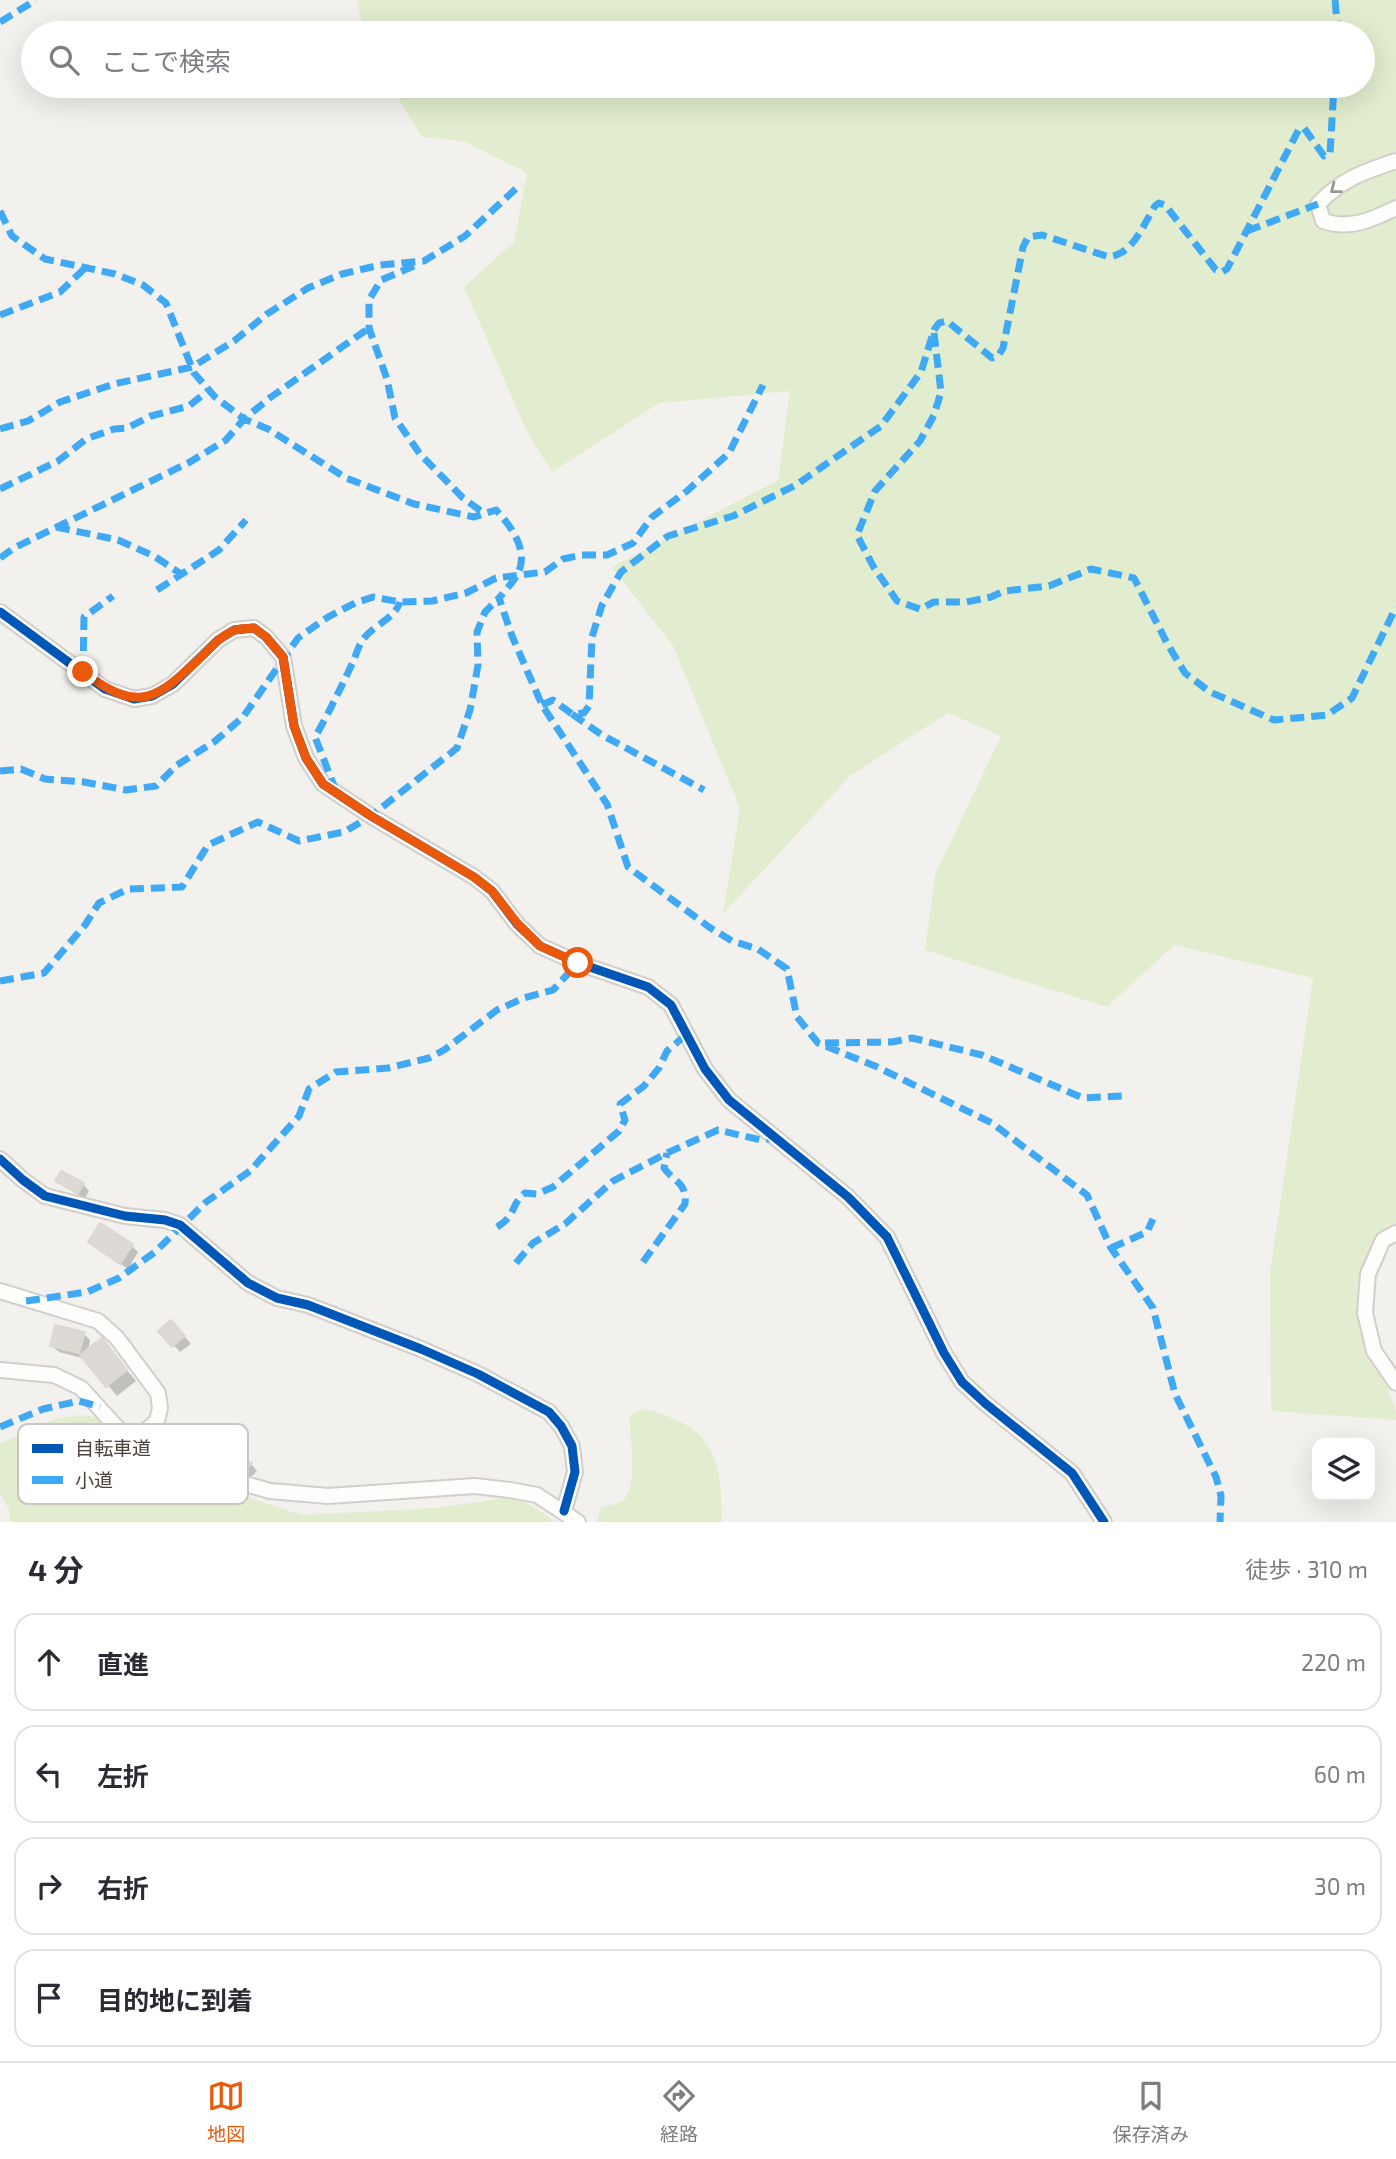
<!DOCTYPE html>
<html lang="ja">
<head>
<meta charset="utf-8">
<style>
	body { margin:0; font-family:"Exo 2","Noto Sans JP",sans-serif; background:#f2f2f3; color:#2b2b33 }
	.controls { position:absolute; right:21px; bottom:21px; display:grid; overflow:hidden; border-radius:14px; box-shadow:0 7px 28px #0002 }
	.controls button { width:63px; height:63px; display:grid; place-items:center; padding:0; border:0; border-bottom:2px solid #e1e1e2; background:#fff; color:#2b2b33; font:35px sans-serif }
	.stop { position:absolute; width:21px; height:21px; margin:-16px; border:5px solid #ea580c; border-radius:50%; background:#fff }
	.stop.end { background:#ea580c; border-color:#fff; box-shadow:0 2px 7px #0008 }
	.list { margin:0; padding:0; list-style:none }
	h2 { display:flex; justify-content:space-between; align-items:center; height:91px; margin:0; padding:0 28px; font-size:30px }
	h2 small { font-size:23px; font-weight:400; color:#7c7c81 }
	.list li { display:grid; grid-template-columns:46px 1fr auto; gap:21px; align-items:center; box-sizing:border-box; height:98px; margin:0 14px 14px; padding:0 14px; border:2px solid #e1e1e2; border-radius:21px }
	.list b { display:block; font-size:26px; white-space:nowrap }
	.list em { font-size:23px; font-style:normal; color:#7c7c81 }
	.icon { flex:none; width:38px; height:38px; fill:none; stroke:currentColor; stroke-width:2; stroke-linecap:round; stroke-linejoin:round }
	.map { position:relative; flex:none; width:1396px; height:1522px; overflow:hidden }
	.search { position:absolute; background:#fff; box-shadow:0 7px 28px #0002; left:21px; right:21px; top:21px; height:77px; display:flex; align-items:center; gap:18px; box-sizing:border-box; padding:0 24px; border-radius:38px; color:#7c7c81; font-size:26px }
	.sheet { height:539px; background:#fff }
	nav { display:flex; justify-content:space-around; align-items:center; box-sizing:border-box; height:98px; border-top:2px solid #e1e1e2; background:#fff; font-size:19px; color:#7c7c81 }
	nav a { display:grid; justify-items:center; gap:4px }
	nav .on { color:#ea580c }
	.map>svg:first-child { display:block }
	.green { fill:#e1edce }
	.shadow { fill:#0003 }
	.building { fill:#dddad6; stroke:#dcd8d3; stroke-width:2 }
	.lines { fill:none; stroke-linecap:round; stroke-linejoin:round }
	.minor-casing { stroke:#d1cfcb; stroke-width:18 }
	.minor { stroke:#fdfdfc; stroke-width:14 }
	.quiet { stroke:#3fa9f5; stroke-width:7; stroke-dasharray:14 7; stroke-linecap:butt }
	.cycleway-casing { stroke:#fff; stroke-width:13 }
	.cycleway { stroke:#0057b8; stroke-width:9 }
	.oneway { stroke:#9b9790 }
	.route { stroke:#ea580c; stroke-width:9 }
	.key { fill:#fff; stroke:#c9c7c3; stroke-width:2 }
	.key-label { font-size:19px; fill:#4a4338 }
</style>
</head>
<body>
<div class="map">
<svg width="1396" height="1522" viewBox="0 0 1396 1522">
	<rect width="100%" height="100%" fill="#f3f1ee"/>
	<path class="green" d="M 357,0 L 1396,0 L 1396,1232 L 1368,1274 L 1374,1351 L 1396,1411 L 1396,1420 L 1271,1411 L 1270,1273 L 1313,978 L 1174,945 L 1107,1007 L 925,950 L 935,875 L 1001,736 L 948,713 L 851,775 L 723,914 L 740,808 L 673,646 L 612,567 L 778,480 L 790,391 L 659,403 L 552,472 L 528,434 L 464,287 L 514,242 L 527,173 L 464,141 L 422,137 L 391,86 L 1363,86 L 1363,33 L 364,33 Z
		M 641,1410 C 653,1410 661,1413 672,1418 C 721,1438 721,1475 722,1522 L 597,1522 L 601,1507 C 608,1505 616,1505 623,1500 C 639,1486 630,1436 629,1416 Z
		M 78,1415 L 90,1416 L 106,1422 L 141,1462 L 302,1515 L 437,1508 L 516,1496 L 557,1522 L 10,1522 L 9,1509 L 0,1495 L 0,1444 L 55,1419 Z"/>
	<path class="shadow" d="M 57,1181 L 83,1184 L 89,1191 L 85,1198 L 64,1187 Z
		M 90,1242 L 132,1246 L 138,1252 L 128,1269 Z
		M 178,1329 L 191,1344 L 180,1352 L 161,1331 Z
		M 84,1334 L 90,1340 L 88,1351 L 101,1340 L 136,1381 L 117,1396 L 86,1359 L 59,1352 L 52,1346 Z
		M 157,1447 L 251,1464 L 257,1471 L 249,1479 L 164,1453 Z"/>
	<path class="building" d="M 61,1171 L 84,1183 L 78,1193 L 55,1181 Z
		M 100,1223 L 133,1244 L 120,1264 L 88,1242 Z
		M 171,1320 L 185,1336 L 172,1347 L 158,1331 Z
		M 55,1325 L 85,1332 L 79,1353 L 50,1346 Z
		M 102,1338 L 127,1370 L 106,1387 L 80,1355 Z
		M 161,1430 L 181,1435 L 252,1463 L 242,1473 L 158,1449 L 155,1447 Z"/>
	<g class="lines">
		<defs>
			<path id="minor" d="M 1396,161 C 1363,172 1342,179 1318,204 L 1323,221 C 1350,230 1371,220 1396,208
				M 0,612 L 105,689 L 134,699 L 152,696 L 173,684 L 218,640 L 234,630 L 254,628 L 266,637 L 283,657 L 294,726 L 306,758 L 323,784 L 371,816 L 474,877 L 492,891 L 517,924 L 540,946 L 578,963 L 648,987 L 671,1005 L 705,1069 L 729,1100 L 848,1197 L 887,1237 L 944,1353 L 962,1382 L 986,1404 L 1072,1473 L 1104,1522
				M 0,1159 L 23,1180 L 45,1196 L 125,1216 L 165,1220 L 180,1225 L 248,1283 L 277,1298 L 308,1305 L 421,1349 L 478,1374 L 549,1412 L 561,1426 L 572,1446 L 575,1472 L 564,1511
				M 1396,1233 L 1383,1240 L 1368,1274 L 1365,1313 L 1374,1351 L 1396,1383
				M 0,1291 L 98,1321 L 117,1338 L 158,1393 L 160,1408 L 157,1421 L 131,1443
				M 0,1370 L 54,1375 L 81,1388 L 131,1443 L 154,1458 L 270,1491 L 328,1496 L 475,1486 L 510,1490 L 537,1495 L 578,1522"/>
		</defs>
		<use href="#minor" class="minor-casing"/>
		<use href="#minor" class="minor"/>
		<path class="quiet" d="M 1335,0 L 1338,33
			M 0,22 L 36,0
			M 0,211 L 12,236 L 45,259 L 115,274 L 143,285 L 166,303 L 194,373 L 215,397 L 244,419 L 268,429 L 346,478 L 414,504 L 474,517 L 496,510 C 512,527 530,552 517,575 C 512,583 505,591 499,598 L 512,636 L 542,705 L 607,804 L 628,867 L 709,927 L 732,941 L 758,949 L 787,969 L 797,1017 L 818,1043 L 875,1066 L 992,1123 L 1087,1195 L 1111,1248 L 1153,1308 L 1175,1394 L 1216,1477 L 1221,1496 L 1220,1522
			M 1247,231 L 1318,204
			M 414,266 L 381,280 L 369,300 L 369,328 L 387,379 L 395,418 L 420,454 L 463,498 L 485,514
			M 0,315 L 60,292 L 84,269
			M 934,333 L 941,392 L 934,415 L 920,441 L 875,491 L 857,535 L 873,566 L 897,601 L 920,609 L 934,602 L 966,602 L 991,597 L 1004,591 L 1049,586 L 1091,569 L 1134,578 L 1168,645 L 1185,673 L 1210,692 L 1274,720 L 1327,715 L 1352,698 L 1396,607
			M 0,429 L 28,421 L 60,402 L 114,384 L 192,367 L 234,341 L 267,314 L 308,288 L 342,274 L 380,265 L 424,261 L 465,236 L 521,184
			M 0,489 L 58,461 L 86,439 L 114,429 L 127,428 L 151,416 L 189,406 L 209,390
			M 56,527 L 118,540 L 154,556 L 181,574
			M 0,558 L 14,548 L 190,462 L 226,440 L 244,419 L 271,397 L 369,328
			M 157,590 L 219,550 L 246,520
			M 83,672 L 84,617 L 113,596
			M 542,705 L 553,700 L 572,714 L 584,713 L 589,706 L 592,637 L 602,605 L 621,572 L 668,536 L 733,516 L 796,485 L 881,426 L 921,372 L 934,330 L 939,323 L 947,321 L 992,358 L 998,356 L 1003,348 L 1023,247 L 1028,237 L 1042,235 L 1109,257 C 1134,253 1143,225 1155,206 L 1159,203 L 1165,205 L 1216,270 L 1222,272 L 1227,269 L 1299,129 L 1304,128 L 1324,156 L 1330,154 L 1334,86
			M 572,714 L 602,735 L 704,790
			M 0,771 L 21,769 L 45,779 L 84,782 L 126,790 L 156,786 L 177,765 L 214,742 L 243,717 L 298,638 L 328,617 L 355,603 L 373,597 L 400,602 L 432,601 L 466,593 L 496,578 L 545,572 L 563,559 L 582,555 L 607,555 L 633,543 L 652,517 L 687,491 L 729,453 L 763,385
			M 336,791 L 315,737 C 329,713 341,687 353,662 C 356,655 358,647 362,641 C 372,625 394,620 400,602
			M 0,981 L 44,973 L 85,925 L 99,903 L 128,889 L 182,887 L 208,845 L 258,822 L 299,841 L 344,832 L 371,816 L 457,748 L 470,710 L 478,665 L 477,632 L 485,612 L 499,598
			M 825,1043 L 892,1042 L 912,1038 L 982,1055 L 1083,1098 L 1122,1096
			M 497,1227 C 517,1215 510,1205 525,1193 L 537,1194 L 553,1187 L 619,1131 L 625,1120 L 620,1104 L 644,1086 L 659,1068 L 667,1051 L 687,1034
			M 1111,1248 L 1147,1232 L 1153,1219
			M 643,1262 L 685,1204 C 687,1182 675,1183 664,1168 L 667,1153
			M 516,1263 L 533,1243 L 565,1224 L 613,1181 L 667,1153 L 718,1130 L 761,1140 L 776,1138
			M 26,1301 L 87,1292 L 119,1278 L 155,1252 L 206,1202 L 250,1171 L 299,1116 L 309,1089 L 336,1072 L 388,1068 L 429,1058 L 444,1050 L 497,1010 L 524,998 L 553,990 L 578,963
			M 0,1427 L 43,1409 L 79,1401 L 100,1407"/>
		<defs>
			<path id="cycleway" d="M 0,612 L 105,689 L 134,699 L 152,696 L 173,684 L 218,640 L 234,630 L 254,628 L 266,637 L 283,657 L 294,726 L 306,758 L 323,784 L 371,816 L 474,877 L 492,891 L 517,924 L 540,946 L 578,963 L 648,987 L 671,1005 L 705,1069 L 729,1100 L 848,1197 L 887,1237 L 944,1353 L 962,1382 L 986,1404 L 1072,1473 L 1104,1522
				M 0,1159 L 23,1180 L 45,1196 L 125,1216 L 165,1220 L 180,1225 L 248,1283 L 277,1298 L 308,1305 L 421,1349 L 478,1374 L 549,1412 L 561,1426 L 572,1446 L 575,1472 L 564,1511"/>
		</defs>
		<use href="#cycleway" class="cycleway-casing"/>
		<use href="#cycleway" class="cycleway"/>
	</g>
	<defs><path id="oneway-chevron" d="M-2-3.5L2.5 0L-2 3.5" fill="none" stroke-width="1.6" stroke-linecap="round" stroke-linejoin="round" transform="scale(1.75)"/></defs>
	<use class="oneway" href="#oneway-chevron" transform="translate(1335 189) rotate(142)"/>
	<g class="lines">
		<path class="route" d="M 83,672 C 140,715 157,699 203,655 C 212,646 221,636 233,631 C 239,628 247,629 254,628 L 266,637 L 283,657 L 294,726 L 306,758 L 323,784 L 371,816 L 474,877 L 492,891 L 517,923 L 540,946 L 578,963"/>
	</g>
	<rect x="18" y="1424" width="230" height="80" rx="10" class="key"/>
	<rect x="32" y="1444" width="31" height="9" fill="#0057b8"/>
	<rect x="32" y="1476" width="31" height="8" fill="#3fa9f5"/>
	<g class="key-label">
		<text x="75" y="1455">自転車道</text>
		<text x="75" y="1487">小道</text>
	</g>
</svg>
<div class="controls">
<button><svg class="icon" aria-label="layers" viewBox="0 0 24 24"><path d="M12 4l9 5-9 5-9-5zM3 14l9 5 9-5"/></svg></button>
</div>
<div class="stop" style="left:578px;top:963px"></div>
<div class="stop end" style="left:83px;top:672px"></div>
<div class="search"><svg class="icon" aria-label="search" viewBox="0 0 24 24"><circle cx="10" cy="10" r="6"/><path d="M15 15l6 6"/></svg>ここで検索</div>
</div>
<section class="sheet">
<h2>4 分<small>徒歩 · 310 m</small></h2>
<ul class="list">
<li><svg class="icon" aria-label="ahead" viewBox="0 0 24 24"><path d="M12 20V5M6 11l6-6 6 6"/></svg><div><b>直進</b></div><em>220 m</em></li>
<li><svg class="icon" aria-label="left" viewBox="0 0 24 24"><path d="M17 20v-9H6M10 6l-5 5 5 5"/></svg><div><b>左折</b></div><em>60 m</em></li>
<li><svg class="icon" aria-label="right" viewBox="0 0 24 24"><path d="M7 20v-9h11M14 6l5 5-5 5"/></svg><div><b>右折</b></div><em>30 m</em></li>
<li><svg class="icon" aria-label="arrive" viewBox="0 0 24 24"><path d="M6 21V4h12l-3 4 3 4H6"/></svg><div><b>目的地に到着</b></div></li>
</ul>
</section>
<nav>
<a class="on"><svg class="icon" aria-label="map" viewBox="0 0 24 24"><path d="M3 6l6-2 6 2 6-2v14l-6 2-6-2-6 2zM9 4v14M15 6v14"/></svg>地図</a>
<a><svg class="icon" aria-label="directions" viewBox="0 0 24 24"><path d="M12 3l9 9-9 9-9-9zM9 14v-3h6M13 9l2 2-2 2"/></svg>経路</a>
<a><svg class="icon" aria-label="saved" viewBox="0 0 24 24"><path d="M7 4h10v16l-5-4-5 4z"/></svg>保存済み</a>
</nav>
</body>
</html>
